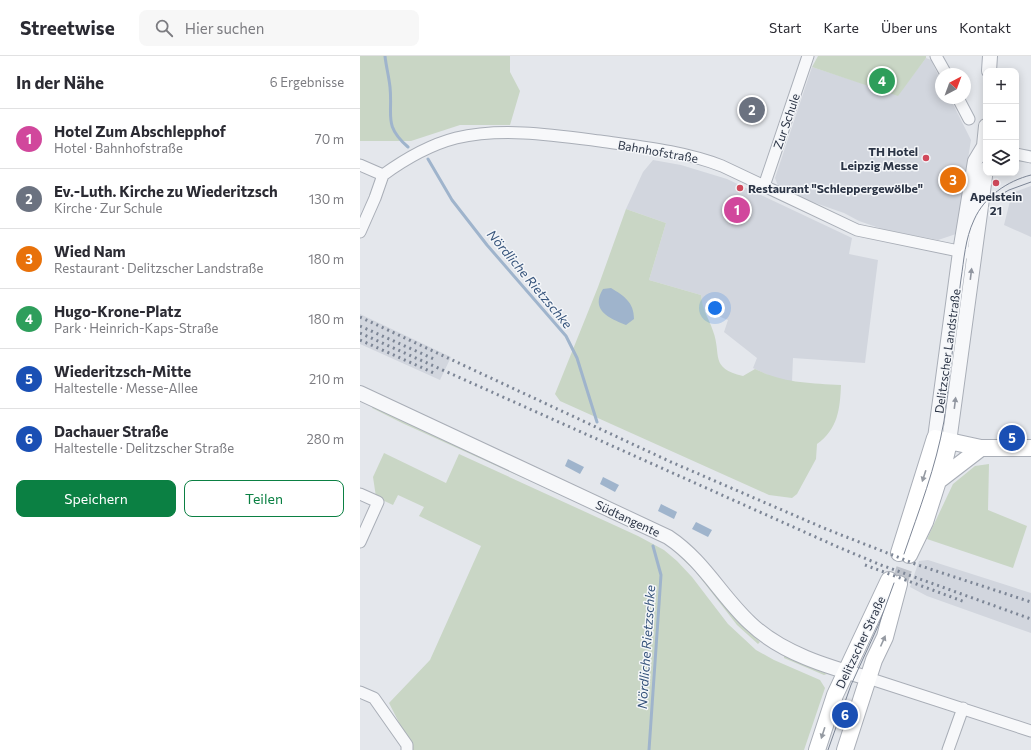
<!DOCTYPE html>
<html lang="de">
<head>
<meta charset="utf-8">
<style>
	body { margin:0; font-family:Commissioner,sans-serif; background:#f7f7f7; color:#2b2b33 }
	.controls { position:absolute; right:12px; top:12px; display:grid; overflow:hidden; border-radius:8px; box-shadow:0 2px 10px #0003 }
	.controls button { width:36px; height:36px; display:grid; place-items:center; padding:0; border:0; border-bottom:1px solid #e1e1e2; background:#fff; color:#2b2b33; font:20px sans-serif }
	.compass { position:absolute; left:575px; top:12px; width:36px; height:36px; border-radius:50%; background:#fff; box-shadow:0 2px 10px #0003; rotate:41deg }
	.you { position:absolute; left:355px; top:252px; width:14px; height:14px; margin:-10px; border:3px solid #fff; border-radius:50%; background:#1a73e8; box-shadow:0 0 0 6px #1a73e833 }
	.badge { display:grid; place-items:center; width:26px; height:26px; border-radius:50%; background:#0b8043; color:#fff; font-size:13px; font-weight:700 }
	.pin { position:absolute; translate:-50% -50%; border:2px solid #fff; box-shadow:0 1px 4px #0006 }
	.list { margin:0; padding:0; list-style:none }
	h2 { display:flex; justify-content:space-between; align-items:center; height:52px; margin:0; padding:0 16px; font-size:17px }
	h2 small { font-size:13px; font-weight:400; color:#7c7c81 }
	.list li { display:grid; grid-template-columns:26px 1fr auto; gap:12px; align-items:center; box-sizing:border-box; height:60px; padding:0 16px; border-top:1px solid #e1e1e2 }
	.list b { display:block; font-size:15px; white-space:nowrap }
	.list p { margin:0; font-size:13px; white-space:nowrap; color:#7c7c81 }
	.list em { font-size:13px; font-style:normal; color:#7c7c81 }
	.actions { display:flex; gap:8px; padding:12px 16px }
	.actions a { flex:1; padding:9px 0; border:1px solid #0b8043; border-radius:8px; text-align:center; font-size:14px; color:#0b8043 }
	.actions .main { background:#0b8043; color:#fff }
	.icon { flex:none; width:22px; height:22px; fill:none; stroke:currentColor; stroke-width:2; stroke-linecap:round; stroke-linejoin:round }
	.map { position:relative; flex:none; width:671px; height:694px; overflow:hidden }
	header { display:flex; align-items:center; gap:24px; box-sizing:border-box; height:56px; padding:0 20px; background:#fff; border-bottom:1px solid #e1e1e2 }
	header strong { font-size:19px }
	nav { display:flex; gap:22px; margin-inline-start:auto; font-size:14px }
	.search { width:280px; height:36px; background:#f7f7f7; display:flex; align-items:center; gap:10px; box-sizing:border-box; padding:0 14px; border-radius:8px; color:#7c7c81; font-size:15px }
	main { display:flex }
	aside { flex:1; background:#fff }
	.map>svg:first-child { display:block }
	.built { fill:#d2d6de }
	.green { fill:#c9d6c5 }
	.water { fill:#9fb4cc }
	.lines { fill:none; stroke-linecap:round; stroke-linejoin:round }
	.stream { stroke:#9fb4cc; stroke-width:3 }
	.secondary-tunnel { stroke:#bfc3cb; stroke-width:16; stroke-dasharray:16 8; stroke-linecap:butt }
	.minor-casing { stroke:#a9aeb7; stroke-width:13 }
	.tertiary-casing { stroke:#a9aeb7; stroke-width:16 }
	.secondary-casing { stroke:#a9aeb7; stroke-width:18 }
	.minor { stroke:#f7f8fa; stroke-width:11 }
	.tertiary { stroke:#f7f8fa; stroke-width:14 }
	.secondary { stroke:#fff; stroke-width:16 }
	.tram { stroke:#7d8696; stroke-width:1 }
	.rail { stroke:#7d8696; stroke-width:3; stroke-dasharray:2 4; stroke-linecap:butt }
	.oneway { fill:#9196a0 }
	.oneway2 { fill:#959aa2 }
	.poi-dot { fill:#d1495b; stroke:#f4f6f9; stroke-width:1.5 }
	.labels { text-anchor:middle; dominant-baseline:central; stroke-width:3; stroke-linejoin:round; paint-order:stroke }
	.street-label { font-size:12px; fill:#2b3445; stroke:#f4f6f9 }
	.poi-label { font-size:12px; font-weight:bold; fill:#2b3445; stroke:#f4f6f9; text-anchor:end }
	.water-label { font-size:13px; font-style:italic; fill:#34527a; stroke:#f4f6f9 }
</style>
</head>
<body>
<header>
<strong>Streetwise</strong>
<div class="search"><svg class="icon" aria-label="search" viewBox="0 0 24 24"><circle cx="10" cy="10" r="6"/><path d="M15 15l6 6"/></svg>Hier suchen</div>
<nav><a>Start</a><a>Karte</a><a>Über uns</a><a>Kontakt</a></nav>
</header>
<main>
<aside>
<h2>In der Nähe<small>6 Ergebnisse</small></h2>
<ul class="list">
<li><span class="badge" style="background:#d1479c">1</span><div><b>Hotel Zum Abschlepphof</b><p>Hotel · Bahnhofstraße</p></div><em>70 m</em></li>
<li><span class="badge" style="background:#6b7280">2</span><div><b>Ev.-Luth. Kirche zu Wiederitzsch</b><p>Kirche · Zur Schule</p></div><em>130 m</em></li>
<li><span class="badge" style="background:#e8710a">3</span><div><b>Wied Nam</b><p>Restaurant · Delitzscher Landstraße</p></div><em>180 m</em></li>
<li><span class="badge" style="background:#2e9e5b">4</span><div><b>Hugo-Krone-Platz</b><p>Park · Heinrich-Kaps-Straße</p></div><em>180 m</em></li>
<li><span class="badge" style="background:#1a4fb4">5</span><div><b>Wiederitzsch-Mitte</b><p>Haltestelle · Messe-Allee</p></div><em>210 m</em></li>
<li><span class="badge" style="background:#1a4fb4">6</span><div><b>Dachauer Straße</b><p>Haltestelle · Delitzscher Straße</p></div><em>280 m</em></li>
</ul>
<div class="actions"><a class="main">Speichern</a><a>Teilen</a></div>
</aside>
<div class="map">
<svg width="671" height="694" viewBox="0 0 671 694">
	<rect width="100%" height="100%" fill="#e4e7ec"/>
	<path class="built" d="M 566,2 L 571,4 L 581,25 L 581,42 L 590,42 L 611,84 L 596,178 L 578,184 L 525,174 L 499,165 L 484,157 L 438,141 L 418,130 L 415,122 L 452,11 L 538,39 Z
		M 293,104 L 321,109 L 367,123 L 492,182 L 489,198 L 518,204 L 505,307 L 433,302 L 432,326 L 412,321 L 393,312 L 397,302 L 364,276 L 368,264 L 343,254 L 341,239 L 289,224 L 306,167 L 266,153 L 283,116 Z
		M 671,130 L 671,181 L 644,169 L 652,137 Z
		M 0,258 L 91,301 L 80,324 L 0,288 Z
		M 568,504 L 671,537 L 671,577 L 567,540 L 550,531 L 559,505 Z"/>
	<path class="green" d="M 0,0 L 150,0 L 150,16 L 160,35 L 150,69 L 100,69 L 51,85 L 0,85 Z
		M 458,0 L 566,0 L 566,2 L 538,40 L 452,11 Z
		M 266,153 L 306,167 L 289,224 L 341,239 C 343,256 348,260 353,275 C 362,299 349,312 383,320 L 395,313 C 424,327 449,327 481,329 C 480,353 478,373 457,388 L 456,403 L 437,438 L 432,442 L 409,439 L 200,345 L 195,338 L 238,231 Z
		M 13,350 L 278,474 L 42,367 L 12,352 Z
		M 24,397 L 86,427 L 99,398 L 278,480 L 304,494 L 317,505 L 332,521 L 368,568 L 396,594 L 414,604 L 460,624 L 465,632 L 444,694 L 53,694 L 29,647 L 70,604 L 121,490 L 59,460 L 64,451 L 38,439 L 33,449 L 16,441 L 13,421 Z
		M 629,408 L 628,454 L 667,470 L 653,512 L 567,483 L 593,428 L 615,410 Z
		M 306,487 C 343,512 366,556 400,586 L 398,588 L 377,569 L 335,515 Z
		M 424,600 L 467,618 L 464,619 L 424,602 Z"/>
	<path class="water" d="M 251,232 C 264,240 274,246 274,263 L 266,269 C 249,262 230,254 243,233 Z
		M 208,403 L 224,411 L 220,418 L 205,410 Z
		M 243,421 L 259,429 L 255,436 L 240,428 Z
		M 301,448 L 317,456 L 314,463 L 298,455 Z
		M 336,466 L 352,474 L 348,481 L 332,473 Z"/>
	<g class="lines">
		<path class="stream" d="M 25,0 C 26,10 29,21 30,31 C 33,60 23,69 48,91
			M 68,103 L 92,144 L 127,189 L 206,280 L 217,302 L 237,366
			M 289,694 L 301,519 L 293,490"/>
		<path class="secondary-tunnel" d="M 539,528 L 549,499"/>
		<defs>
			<path id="minor" d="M 576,0 L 586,18
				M 598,42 L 609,63
				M 656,98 L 671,101
				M 0,109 L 23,119
				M 23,119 C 45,103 69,89 96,82 C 142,71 194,79 240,85 C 282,91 323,95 362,110 L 497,174 L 613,198
				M 404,130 L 448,0
				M 0,176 L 15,142 L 23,119
				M 0,438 L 18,446 L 0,486
				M 508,622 L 671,675
				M 0,636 L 14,642 L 47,689 L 47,694
				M 588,694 L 603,652"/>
			<path id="tertiary" d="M 629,15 L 630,0
				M 625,99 L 624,90 L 626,70
				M 0,337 L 308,481 C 344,505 360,539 390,567 C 421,597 468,611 508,622
				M 575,382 L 600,196 L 615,105 L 624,90
				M 589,386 L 626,113"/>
			<path id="secondary" d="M 578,425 L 621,392
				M 539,497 L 575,382 L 621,392 L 671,392
				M 549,499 L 565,466 L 585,403 L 589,386
				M 457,694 L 475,639 L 529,524
				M 485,694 L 514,604 L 525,581 L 539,528"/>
		</defs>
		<use href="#minor" class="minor-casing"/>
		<use href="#tertiary" class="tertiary-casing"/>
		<use href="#secondary" class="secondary-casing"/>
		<use href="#minor" class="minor"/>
		<use href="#tertiary" class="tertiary"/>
		<use href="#secondary" class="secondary"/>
		<path class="tram" d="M 642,138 L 649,134 L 671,126
			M 544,498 C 559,454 576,411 584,365 C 591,318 594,270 601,223 C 604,204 605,183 614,164 C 624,141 647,125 671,119
			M 468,694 L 491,629 L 519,568 L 534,527"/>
		<path class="rail" d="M 0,261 L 311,406 L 466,473 L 558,509 L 671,546
			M 0,270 L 74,303
			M 0,277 L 478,491 L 521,509 L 671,563
			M 0,284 L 74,317
			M 505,509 L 605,546"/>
	</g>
	<defs><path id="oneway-solid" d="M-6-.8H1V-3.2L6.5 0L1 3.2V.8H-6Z"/></defs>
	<g class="oneway">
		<use href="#oneway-solid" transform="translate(611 218) rotate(-83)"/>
		<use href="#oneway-solid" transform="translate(595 347) rotate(-83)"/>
	</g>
	<g class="oneway2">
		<use href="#oneway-solid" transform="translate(564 420) rotate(108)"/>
		<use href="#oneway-solid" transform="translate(523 585) rotate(-66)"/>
		<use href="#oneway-solid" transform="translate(463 677) rotate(108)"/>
	</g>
	<g class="poi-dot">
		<circle cx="566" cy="102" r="4"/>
		<circle cx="636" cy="127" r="4"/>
		<circle cx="380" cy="132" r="4"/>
	</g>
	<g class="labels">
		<g class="street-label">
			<text transform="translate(426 65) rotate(-71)">Zur Schule</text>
			<text transform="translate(298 95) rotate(10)">Bahnhofstraße</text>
			<text transform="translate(587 295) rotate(-82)">Delitzscher Landstraße</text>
			<text transform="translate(268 462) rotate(25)">Südtangente</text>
			<text transform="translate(500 586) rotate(-65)">Delitzscher Straße</text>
		</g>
		<g class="poi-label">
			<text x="558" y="95">TH Hotel<tspan x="558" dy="14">Leipzig Messe</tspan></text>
			<text x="388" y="132" text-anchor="start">Restaurant "Schleppergewölbe"</text>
			<text x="636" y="140" text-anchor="middle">Apelstein<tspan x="636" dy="14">21</tspan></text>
		</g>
		<g class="water-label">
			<text transform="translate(170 223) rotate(50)">Nördliche Rietzschke</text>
			<text transform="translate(286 591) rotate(-86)">Nördliche Rietzschke</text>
		</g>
	</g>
</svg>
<div class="controls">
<button>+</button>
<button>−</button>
<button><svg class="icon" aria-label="layers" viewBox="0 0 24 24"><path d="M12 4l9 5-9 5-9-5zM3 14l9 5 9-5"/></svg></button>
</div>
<svg class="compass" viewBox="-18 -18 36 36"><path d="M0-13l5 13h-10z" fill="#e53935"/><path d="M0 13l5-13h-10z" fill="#7c7c81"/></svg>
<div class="you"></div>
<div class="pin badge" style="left:377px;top:154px;background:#d1479c">1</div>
<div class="pin badge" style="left:392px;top:54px;background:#6b7280">2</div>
<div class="pin badge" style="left:593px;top:124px;background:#e8710a">3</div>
<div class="pin badge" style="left:522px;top:25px;background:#2e9e5b">4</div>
<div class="pin badge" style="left:652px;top:382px;background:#1a4fb4">5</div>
<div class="pin badge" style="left:485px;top:659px;background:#1a4fb4">6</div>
</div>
</main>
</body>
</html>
